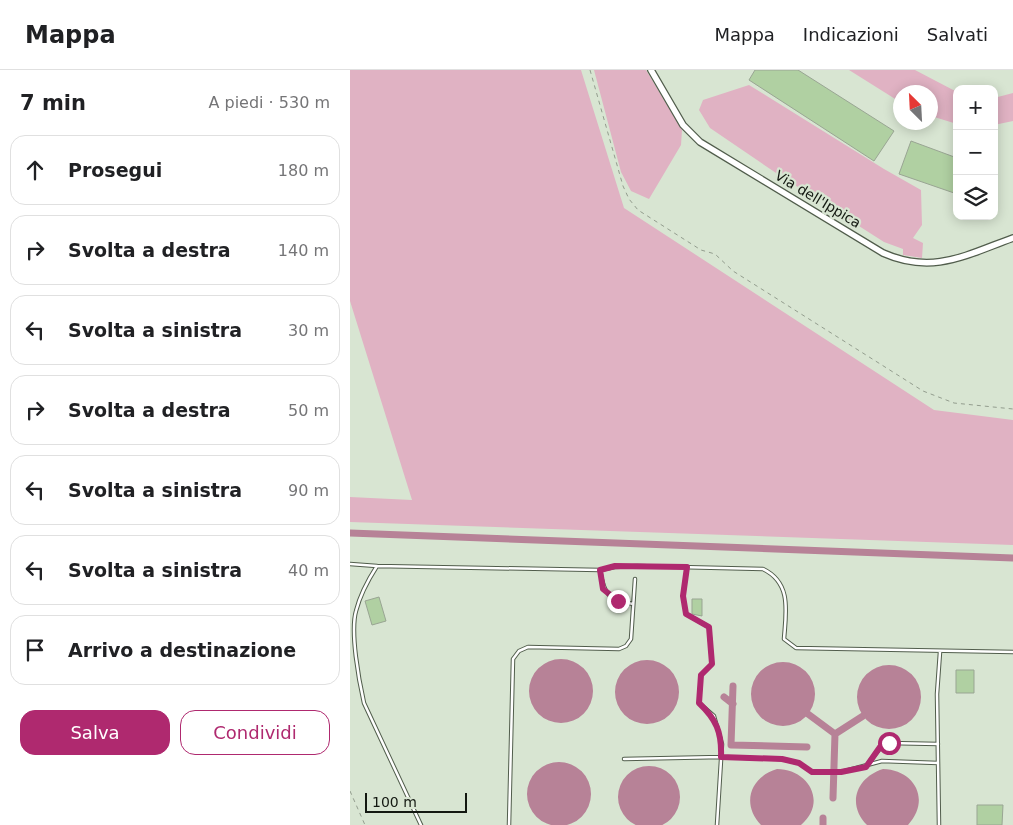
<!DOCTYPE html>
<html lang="it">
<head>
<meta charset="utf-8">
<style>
	body { margin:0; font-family:"DejaVu Sans",sans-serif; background:#f6f6f6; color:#202124 }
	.controls { position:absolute; right:15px; top:15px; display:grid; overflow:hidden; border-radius:10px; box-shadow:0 2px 12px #0003 }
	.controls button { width:45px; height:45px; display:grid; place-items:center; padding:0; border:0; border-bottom:1px solid #e0e0e0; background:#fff; color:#202124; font:25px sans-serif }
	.compass { position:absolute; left:543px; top:15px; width:45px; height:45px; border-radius:50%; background:#fff; box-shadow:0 2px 12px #0003; rotate:336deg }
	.scale { position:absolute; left:15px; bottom:12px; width:102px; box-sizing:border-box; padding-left:5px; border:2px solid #131811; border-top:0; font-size:14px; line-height:18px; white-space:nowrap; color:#131811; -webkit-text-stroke:4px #d8e5d2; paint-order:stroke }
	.stop { position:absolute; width:15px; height:15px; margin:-11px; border:4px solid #af296f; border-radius:50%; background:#fff }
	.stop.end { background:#af296f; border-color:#fff; box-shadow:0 1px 5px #0008 }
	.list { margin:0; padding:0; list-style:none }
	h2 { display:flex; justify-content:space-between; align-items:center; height:65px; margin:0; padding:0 20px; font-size:21px }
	h2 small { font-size:16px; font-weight:400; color:#757577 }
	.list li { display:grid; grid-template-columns:32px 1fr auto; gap:15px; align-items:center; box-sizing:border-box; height:70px; margin:0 10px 10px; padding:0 10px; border:1px solid #e0e0e0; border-radius:15px }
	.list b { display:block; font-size:19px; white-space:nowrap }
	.list em { font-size:16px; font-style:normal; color:#757577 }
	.actions { display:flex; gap:10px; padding:15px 20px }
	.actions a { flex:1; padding:11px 0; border:1px solid #af296f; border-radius:15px; text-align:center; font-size:18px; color:#af296f }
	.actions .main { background:#af296f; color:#fff }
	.icon { flex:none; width:28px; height:28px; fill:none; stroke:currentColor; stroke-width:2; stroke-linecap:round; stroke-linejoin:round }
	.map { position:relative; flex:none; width:663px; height:755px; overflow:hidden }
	header { display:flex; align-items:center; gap:30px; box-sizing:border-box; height:70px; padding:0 25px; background:#fff; border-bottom:1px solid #e0e0e0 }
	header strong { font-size:24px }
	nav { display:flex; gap:28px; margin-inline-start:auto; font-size:18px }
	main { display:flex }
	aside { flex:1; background:#fff }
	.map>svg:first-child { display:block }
	.green { fill:#e0b2c3 }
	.water { fill:#b78297 }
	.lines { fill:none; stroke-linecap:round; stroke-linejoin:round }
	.canal { stroke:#b78297; stroke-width:7 }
	.building { fill:#b0d0a2; stroke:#99a593 }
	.service-casing { stroke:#515d4c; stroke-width:4.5 }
	.minor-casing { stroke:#515d4c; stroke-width:8 }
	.path { stroke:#939d8e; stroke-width:1; stroke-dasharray:4 4; stroke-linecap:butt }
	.service { stroke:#fff; stroke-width:2.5 }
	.minor { stroke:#fff; stroke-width:5.5 }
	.route { stroke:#af296f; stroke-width:6 }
	.labels { text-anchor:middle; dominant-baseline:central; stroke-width:4.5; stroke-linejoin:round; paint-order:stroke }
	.street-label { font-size:14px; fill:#131811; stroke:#d8e5d2 }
</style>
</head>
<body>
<header>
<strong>Mappa</strong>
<nav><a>Mappa</a><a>Indicazioni</a><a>Salvati</a></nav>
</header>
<main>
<aside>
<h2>7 min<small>A piedi · 530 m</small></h2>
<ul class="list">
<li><svg class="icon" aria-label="ahead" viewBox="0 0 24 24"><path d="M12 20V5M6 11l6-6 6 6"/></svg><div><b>Prosegui</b></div><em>180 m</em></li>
<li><svg class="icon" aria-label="right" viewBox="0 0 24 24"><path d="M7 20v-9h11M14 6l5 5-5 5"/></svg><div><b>Svolta a destra</b></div><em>140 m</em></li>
<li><svg class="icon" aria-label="left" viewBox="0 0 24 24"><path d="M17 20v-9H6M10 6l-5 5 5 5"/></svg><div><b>Svolta a sinistra</b></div><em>30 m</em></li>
<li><svg class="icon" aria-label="right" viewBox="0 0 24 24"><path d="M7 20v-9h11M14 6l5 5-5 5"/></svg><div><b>Svolta a destra</b></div><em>50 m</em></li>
<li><svg class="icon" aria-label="left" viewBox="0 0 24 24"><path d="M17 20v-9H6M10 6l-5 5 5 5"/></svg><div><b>Svolta a sinistra</b></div><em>90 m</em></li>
<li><svg class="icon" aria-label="left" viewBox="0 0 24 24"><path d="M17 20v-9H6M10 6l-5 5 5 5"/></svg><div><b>Svolta a sinistra</b></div><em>40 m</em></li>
<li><svg class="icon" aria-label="arrive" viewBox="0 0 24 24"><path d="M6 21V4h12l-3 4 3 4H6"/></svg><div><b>Arrivo a destinazione</b></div></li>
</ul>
<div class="actions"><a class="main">Salva</a><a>Condividi</a></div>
</aside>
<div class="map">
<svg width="663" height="755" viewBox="0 0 663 755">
	<rect width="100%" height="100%" fill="#d8e5d2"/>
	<path class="green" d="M 0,0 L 231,0 L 274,138 L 584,340 L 663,350 L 663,475 L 0,452 L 0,427 L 62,430 L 0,231 Z
		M 244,0 L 296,0 L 332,60 L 331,75 L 299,129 L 281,121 L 271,102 Z
		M 499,0 L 565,0 L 607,22 L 607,54 L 581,46 L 580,22 L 550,22 L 550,32 Z
		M 399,15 L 534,99 L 571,120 L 572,155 L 563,168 L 573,173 L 572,188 L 553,185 L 553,179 L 534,172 L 429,105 L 360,58 L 349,40 L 353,30 Z
		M 663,23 L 663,51 L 644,55 L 644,28 Z"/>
	<path class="water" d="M179 621a32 32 0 1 1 64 0a32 32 0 1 1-64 0Z
		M265 622a32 32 0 1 1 64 0a32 32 0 1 1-64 0Z
		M401 624a32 32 0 1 1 64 0a32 32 0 1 1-64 0Z
		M507 627a32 32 0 1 1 64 0a32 32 0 1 1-64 0Z
		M177 724a32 32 0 1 1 64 0a32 32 0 1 1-64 0Z
		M268 727a31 31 0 1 1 62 0a31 31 0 1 1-62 0Z
		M 427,699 C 458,699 478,732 451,755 L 411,755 C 391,734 400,707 427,699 Z
		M 533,699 C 565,700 581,730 558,755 L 517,755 C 496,734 507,707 533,699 Z"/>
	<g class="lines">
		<path class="canal" d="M 0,463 L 663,488
			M 383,616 L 381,675 L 457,677
			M 374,627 L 383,634
			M 458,644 L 485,664 L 483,728
			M 485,664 L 513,646
			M 473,755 L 473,748"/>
	</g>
	<path class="building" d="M 405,0 L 448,0 L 544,61 L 524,91 L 399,10 Z
		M 561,71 L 607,88 L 607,124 L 549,104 Z
		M 29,527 L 36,551 L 22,555 L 15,531 Z
		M 342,529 L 352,529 L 352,546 L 342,544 Z
		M 606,600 L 624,600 L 624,623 L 606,623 Z
		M 627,735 L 653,735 L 652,755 L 627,755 Z"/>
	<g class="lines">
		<defs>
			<path id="service" d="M 0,494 L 27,496
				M 337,497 L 333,526 L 336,544 L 359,557 L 362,594 L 351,605 L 349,633 L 364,646 L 372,674 L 367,755
				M 250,500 C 254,524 258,530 283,534
				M 274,689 L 371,687 L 432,689 L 449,693 L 462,702 L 491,702 L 532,691 L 588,693
				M 517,695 L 531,677 L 539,673 L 588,674
				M 71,755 L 14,633 C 9,611 0,562 6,541 C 10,525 18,510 27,496 L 250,500 L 265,497 L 287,496 L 413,499 C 442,513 436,542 434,569 L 446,578 L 663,582
				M 159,755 L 163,589 L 169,581 L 178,577 L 269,579 L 276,576 L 281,569 L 285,509
				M 589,755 L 587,624 L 590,582"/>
			<path id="minor" d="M 301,0 L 333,55 L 350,72 L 533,183 C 583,205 616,185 663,168"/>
		</defs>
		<use href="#service" class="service-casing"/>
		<use href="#minor" class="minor-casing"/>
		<path class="path" d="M 240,0 L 273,116 L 279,129 L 288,140 L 351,180 L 365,184 L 383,201 L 573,321 L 604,333 L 663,339
			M 0,721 L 15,755"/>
		<use href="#service" class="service"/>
		<use href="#minor" class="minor"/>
	</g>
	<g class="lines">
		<path class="route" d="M 268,531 L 253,519 L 250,500 L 265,496 L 337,497 L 333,526 L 336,544 L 359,557 L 362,594 L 351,605 L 349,633 C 366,649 372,662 371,687 L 432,689 L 449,693 L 462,702 L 491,702 L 516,697 L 530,677 L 539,673"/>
	</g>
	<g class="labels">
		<g class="street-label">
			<text transform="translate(468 129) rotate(31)">Via dell'Ippica</text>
		</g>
	</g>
</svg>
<div class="controls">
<button>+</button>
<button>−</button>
<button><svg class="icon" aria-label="layers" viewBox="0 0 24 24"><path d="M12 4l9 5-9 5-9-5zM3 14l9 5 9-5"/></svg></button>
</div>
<svg class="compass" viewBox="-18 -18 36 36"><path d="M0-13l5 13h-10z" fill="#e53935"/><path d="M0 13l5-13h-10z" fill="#757577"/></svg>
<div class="scale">100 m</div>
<div class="stop" style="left:539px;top:673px"></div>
<div class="stop end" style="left:268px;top:531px"></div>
</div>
</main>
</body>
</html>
